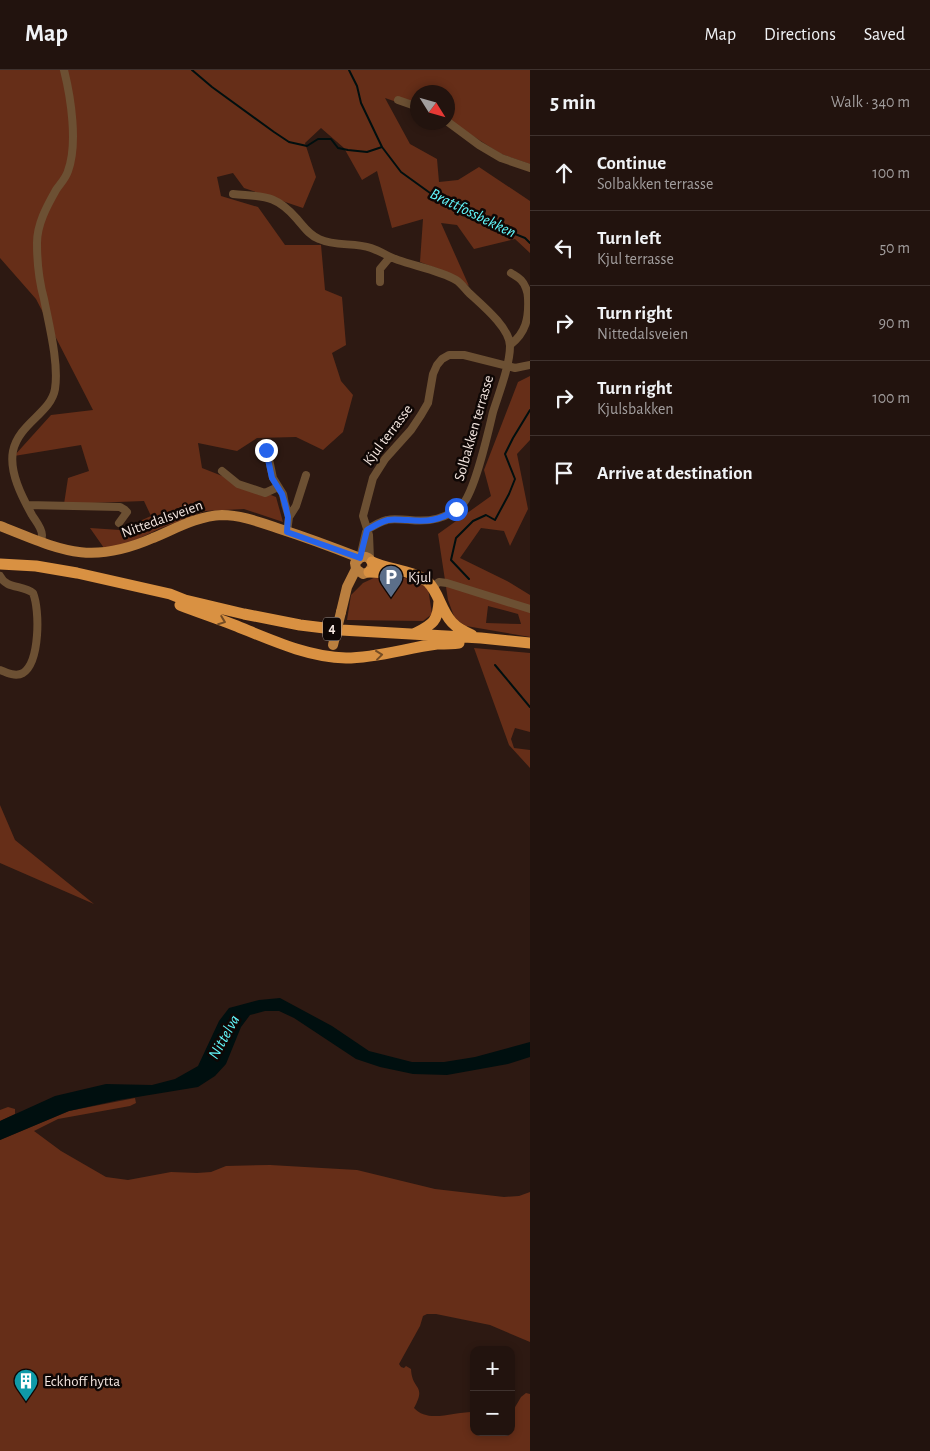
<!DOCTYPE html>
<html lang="en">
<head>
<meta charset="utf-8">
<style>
	body { margin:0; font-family:"Alegreya Sans",sans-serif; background:#2e201c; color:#f1f3f6 }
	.controls { position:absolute; right:15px; bottom:15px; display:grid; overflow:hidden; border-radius:10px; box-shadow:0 2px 8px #0003 }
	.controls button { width:45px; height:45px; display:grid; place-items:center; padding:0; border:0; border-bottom:1px solid #3f322e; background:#22130e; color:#f1f3f6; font:25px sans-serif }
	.compass { position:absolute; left:410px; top:15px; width:45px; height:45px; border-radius:50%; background:#22130e; box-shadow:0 2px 8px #0003; rotate:127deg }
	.stop { position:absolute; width:15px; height:15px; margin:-11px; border:4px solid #2563eb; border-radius:50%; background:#fff }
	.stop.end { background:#2563eb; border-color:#fff; box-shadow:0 1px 5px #0008 }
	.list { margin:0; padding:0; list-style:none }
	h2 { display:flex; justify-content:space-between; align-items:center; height:65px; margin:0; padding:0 20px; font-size:21px }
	h2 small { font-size:16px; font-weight:400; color:#a29e9e }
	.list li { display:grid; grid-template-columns:32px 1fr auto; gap:15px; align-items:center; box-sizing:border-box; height:75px; padding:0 20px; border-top:1px solid #3f322e }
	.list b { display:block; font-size:19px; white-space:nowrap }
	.list p { margin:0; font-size:16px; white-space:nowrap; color:#a29e9e }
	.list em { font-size:16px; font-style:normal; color:#a29e9e }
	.icon { flex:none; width:28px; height:28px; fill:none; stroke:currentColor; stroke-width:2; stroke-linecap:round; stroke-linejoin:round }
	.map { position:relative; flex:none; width:530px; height:1381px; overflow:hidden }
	header { display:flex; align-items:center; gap:30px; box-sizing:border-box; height:70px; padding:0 25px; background:#22130e; border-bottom:1px solid #3f322e }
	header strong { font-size:24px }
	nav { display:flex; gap:28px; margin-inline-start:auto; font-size:18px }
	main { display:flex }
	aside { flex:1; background:#22130e }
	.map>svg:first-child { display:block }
	.green { fill:#662e18; fill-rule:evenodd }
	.water { fill:#000f0f }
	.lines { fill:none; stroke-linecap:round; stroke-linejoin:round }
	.stream { stroke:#000f0f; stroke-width:2 }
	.minor { stroke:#6c5033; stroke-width:8 }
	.major { stroke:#ba7f3f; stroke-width:10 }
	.highway { stroke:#d99142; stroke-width:11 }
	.major-bridge { stroke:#ba7f3f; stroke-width:10 }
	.oneway { stroke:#744c24 }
	.route { stroke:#2563eb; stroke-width:6 }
	.labels { text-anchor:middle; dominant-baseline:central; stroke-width:5; stroke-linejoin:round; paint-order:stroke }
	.shield { fill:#0f0705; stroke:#afa29e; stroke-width:1 }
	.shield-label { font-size:14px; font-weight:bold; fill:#f3e5df }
	.street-label { font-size:15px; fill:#f3e5df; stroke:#0f0705 }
	.poi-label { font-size:15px; fill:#f3e5df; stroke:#0f0705; text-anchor:start }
	.water-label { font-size:16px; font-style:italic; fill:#62f8fc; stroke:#0f0705 }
</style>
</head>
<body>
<header>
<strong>Map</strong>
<nav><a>Map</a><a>Directions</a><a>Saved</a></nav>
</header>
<main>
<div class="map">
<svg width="530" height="1381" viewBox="0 0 530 1381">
	<rect width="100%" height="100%" fill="#2d1912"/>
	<path class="green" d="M 0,0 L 530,0 L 530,94 L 501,84 L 448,50 L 448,22 L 418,22 L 417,39 L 385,28 L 410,74 L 437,89 L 439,112 L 458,110 L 479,97 L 530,131 L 530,183 L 515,169 L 474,179 L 457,155 L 441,153 L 469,216 L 449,203 L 420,192 L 423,149 L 392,158 L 377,101 L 362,110 L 344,78 L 321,58 L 305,73 L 316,107 L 303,138 L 244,118 L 233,103 L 217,107 L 221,126 L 258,137 L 285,175 L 321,175 L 325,220 L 342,227 L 346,275 L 332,283 L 341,311 L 353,325 L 343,362 L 323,380 L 296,367 L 257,368 L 237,381 L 198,373 L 202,398 L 276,427 L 283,452 L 244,439 L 205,441 L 159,459 L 127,474 L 104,478 L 90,458 L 120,460 L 151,446 L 144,431 L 64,434 L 68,408 L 89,401 L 81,375 L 14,386 L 51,345 L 93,340 L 36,229 L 0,188 Z
		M 530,306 L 530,370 L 517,384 L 528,439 L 510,476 L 504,461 L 481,458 L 460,488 L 507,511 L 530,525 L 530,567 L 466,556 L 455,549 L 448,530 L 438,464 L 491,426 L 484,400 L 518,312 ZM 488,536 L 518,544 L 521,554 L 486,553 Z
		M 465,388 L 472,390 L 468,403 L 461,400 L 458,395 Z
		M 380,505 L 413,509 L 428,518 L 432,544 L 423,551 L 347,550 L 351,525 L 363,513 Z
		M 474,578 L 530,583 L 530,662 L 515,658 L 511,669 L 514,678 L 530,680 L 530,698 L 509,675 Z
		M 0,735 L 15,770 L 94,834 L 0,793 Z
		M 135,1028 L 136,1033 L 130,1036 L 58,1049 L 34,1061 L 61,1081 L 106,1107 L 128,1110 L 171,1102 L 197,1103 L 211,1102 L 226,1096 L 270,1095 L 357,1100 L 435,1119 L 504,1127 L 519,1126 L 530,1122 L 530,1272 L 490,1255 L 436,1244 L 427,1244 L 423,1246 L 420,1256 L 399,1294 L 401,1297 L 404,1298 L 406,1296 L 411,1299 C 412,1321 427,1314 414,1338 C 428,1354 455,1341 474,1342 L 474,1362 L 511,1362 L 511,1344 L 521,1327 L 526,1323 L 530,1324 L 530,1381 L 0,1381 L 0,1070 L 69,1041 Z
		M 8,1037 L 15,1039 L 15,1044 L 0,1051 L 0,1040 Z"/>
	<path class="water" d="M 280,928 L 332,956 L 369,981 L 412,992 L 444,992 L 475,987 L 530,972 L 530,987 L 508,994 L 447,1005 L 413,1004 L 380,997 L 356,989 L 294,948 L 279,941 L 265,941 L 250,945 L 241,957 L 226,994 L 215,1006 L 198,1017 L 119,1030 L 69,1041 L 0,1070 L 0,1051 L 55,1026 L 106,1014 L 152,1015 L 175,1009 L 198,996 L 219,951 L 229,938 L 259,930 Z"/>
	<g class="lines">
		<path class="stream" d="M 192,0 L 212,17 L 274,62 L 289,72 L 307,76 L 318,69 L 331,69 L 338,78 L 348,80 L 367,82 L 382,77 L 401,102 L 437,128 L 453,134 L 505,160 L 525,168 L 530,173
			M 349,0 L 357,16 L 361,33 L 382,77
			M 469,509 L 451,490 L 456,468 L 473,451 L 486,445 L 495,450 L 509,424 L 515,409 L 505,384 L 513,368 L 530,340
			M 495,595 L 530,637"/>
		<path class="minor" d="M 398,30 L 418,37
			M 448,52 L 479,75 L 501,88 L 530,98
			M 233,124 C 264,127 275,124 297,149 C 304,157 309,165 319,169 C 336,177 354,172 371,178 C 380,181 389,187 398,190 C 415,196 441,201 456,210 C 461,213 465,219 469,223 C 482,235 510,258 510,276 C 510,295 499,323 493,342 C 488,363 475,421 462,435 C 446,449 430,452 410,450 C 402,450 394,448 387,450 C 379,452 373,456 367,460
			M 380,212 L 380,199 L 390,187
			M 510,275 C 526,263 529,248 528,228 C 528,222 525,214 521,210 C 518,207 514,205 511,203
			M 267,380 L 273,408 L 283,424 L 285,434 L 289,447 L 287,462
			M 222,401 L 238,414 L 265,423 L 278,417
			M 27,435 L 120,437 L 125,440 L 127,442 L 119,453
			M 289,447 L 296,436 L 306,405
			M 41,472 C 41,470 42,467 42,465 C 42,458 35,450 32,445 C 22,427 9,402 13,381 C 19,353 51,343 55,319 C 59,293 49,255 44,229 C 39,211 37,191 37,173 C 37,154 47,136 56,120 C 60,114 66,108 68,101 C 78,74 71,28 64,0
			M 360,488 L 366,462
			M 370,489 L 369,465 L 363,446 L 373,408 L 385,389 L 411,360 L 421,345 L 428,333 L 433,304 L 437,295 L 442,289 L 449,285 L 464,285 L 515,298 L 530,295
			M 0,506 C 6,519 23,515 33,523 C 40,540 40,592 23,603 C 16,607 7,603 0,600
			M 432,517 L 439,512 L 447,513 L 530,539"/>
		<path class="major" d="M 0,456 C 61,480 89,496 153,468 C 175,459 197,446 222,445 C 241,445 259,452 277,458 C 305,467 332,477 360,488 C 366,485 371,488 373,495 L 369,502 L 363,504 L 356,499 L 355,493 L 360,488
			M 341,542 L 347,517 L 356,499"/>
		<path class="highway" d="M 372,492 C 389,500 413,500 428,512 C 434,518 437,525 440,532 C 448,550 453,557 472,565
			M 0,494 L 36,496 L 77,503 L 170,524 L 185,530 L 244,544 L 300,555 L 341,560 L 481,568 L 530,573
			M 369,502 L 392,503
			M 180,535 C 198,542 216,548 234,555 C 269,569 307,587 346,588 C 377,588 406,578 437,574 C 444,574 452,574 459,573
			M 414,564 C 431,555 438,553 439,531"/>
		<path class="major-bridge" d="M 333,575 L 341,542"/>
	</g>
	<defs><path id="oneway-chevron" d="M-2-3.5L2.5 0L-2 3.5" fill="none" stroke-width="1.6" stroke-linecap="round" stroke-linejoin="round" transform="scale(1.25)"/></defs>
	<g class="oneway">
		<use href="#oneway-chevron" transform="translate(222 551) rotate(21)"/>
		<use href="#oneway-chevron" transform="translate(379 585) rotate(-7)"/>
	</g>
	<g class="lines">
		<path class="route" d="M 266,380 L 272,408 L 282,424 L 285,434 L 288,447 L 287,462 L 360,488 L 367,460 C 374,456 380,452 388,450 C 394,449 401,450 408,450 C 426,452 440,451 456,439"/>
	</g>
	<defs>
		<symbol id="parking-pin" viewBox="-11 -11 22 30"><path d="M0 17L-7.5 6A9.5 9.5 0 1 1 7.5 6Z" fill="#5c6f8a" stroke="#0f0705"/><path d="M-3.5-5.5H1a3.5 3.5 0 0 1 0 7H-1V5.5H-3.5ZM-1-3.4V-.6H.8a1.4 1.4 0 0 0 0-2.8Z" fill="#fff"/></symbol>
		<symbol id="building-pin" viewBox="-11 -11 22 30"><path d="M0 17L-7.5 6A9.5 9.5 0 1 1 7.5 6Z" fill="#0f9aa8" stroke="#0f0705"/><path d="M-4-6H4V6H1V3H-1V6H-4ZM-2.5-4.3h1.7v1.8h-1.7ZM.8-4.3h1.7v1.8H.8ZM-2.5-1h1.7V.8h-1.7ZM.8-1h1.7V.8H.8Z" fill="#fff"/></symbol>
	</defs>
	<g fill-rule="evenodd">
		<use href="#parking-pin" x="377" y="493" width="28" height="38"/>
		<use href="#building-pin" x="12" y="1297" width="28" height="38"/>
	</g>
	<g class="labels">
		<rect class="shield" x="323" y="547.5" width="18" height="23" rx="4"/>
		<g class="shield-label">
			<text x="332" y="559">4</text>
		</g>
		<g class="street-label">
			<text transform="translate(474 358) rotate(-74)">Solbakken terrasse</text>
			<text transform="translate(388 365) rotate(-53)">Kjul terrasse</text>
			<text transform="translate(162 449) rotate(-20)">Nittedalsveien</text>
		</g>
		<g class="poi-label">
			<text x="408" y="507">Kjul</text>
			<text x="44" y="1311">Eckhoff hytta</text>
		</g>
		<g class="water-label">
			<text transform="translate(473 143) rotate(26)">Brattfossbekken</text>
			<text transform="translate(224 967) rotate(-61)">Nittelva</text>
		</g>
	</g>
</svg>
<div class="controls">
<button>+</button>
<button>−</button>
</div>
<svg class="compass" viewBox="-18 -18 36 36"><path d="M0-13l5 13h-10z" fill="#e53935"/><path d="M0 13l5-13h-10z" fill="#a29e9e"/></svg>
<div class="stop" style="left:456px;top:439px"></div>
<div class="stop end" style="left:266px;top:380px"></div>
</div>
<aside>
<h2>5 min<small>Walk · 340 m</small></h2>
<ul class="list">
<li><svg class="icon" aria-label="ahead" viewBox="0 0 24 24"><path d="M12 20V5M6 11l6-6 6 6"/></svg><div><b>Continue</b><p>Solbakken terrasse</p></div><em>100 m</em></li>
<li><svg class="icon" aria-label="left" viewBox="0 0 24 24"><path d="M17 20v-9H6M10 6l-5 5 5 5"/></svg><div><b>Turn left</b><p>Kjul terrasse</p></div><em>50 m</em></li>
<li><svg class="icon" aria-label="right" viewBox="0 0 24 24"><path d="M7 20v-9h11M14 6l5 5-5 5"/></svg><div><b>Turn right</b><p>Nittedalsveien</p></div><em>90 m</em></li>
<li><svg class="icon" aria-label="right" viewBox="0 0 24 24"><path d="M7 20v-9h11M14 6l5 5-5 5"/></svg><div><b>Turn right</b><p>Kjulsbakken</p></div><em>100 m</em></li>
<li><svg class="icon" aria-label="arrive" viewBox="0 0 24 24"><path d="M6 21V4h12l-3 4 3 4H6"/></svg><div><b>Arrive at destination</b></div></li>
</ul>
</aside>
</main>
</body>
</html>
